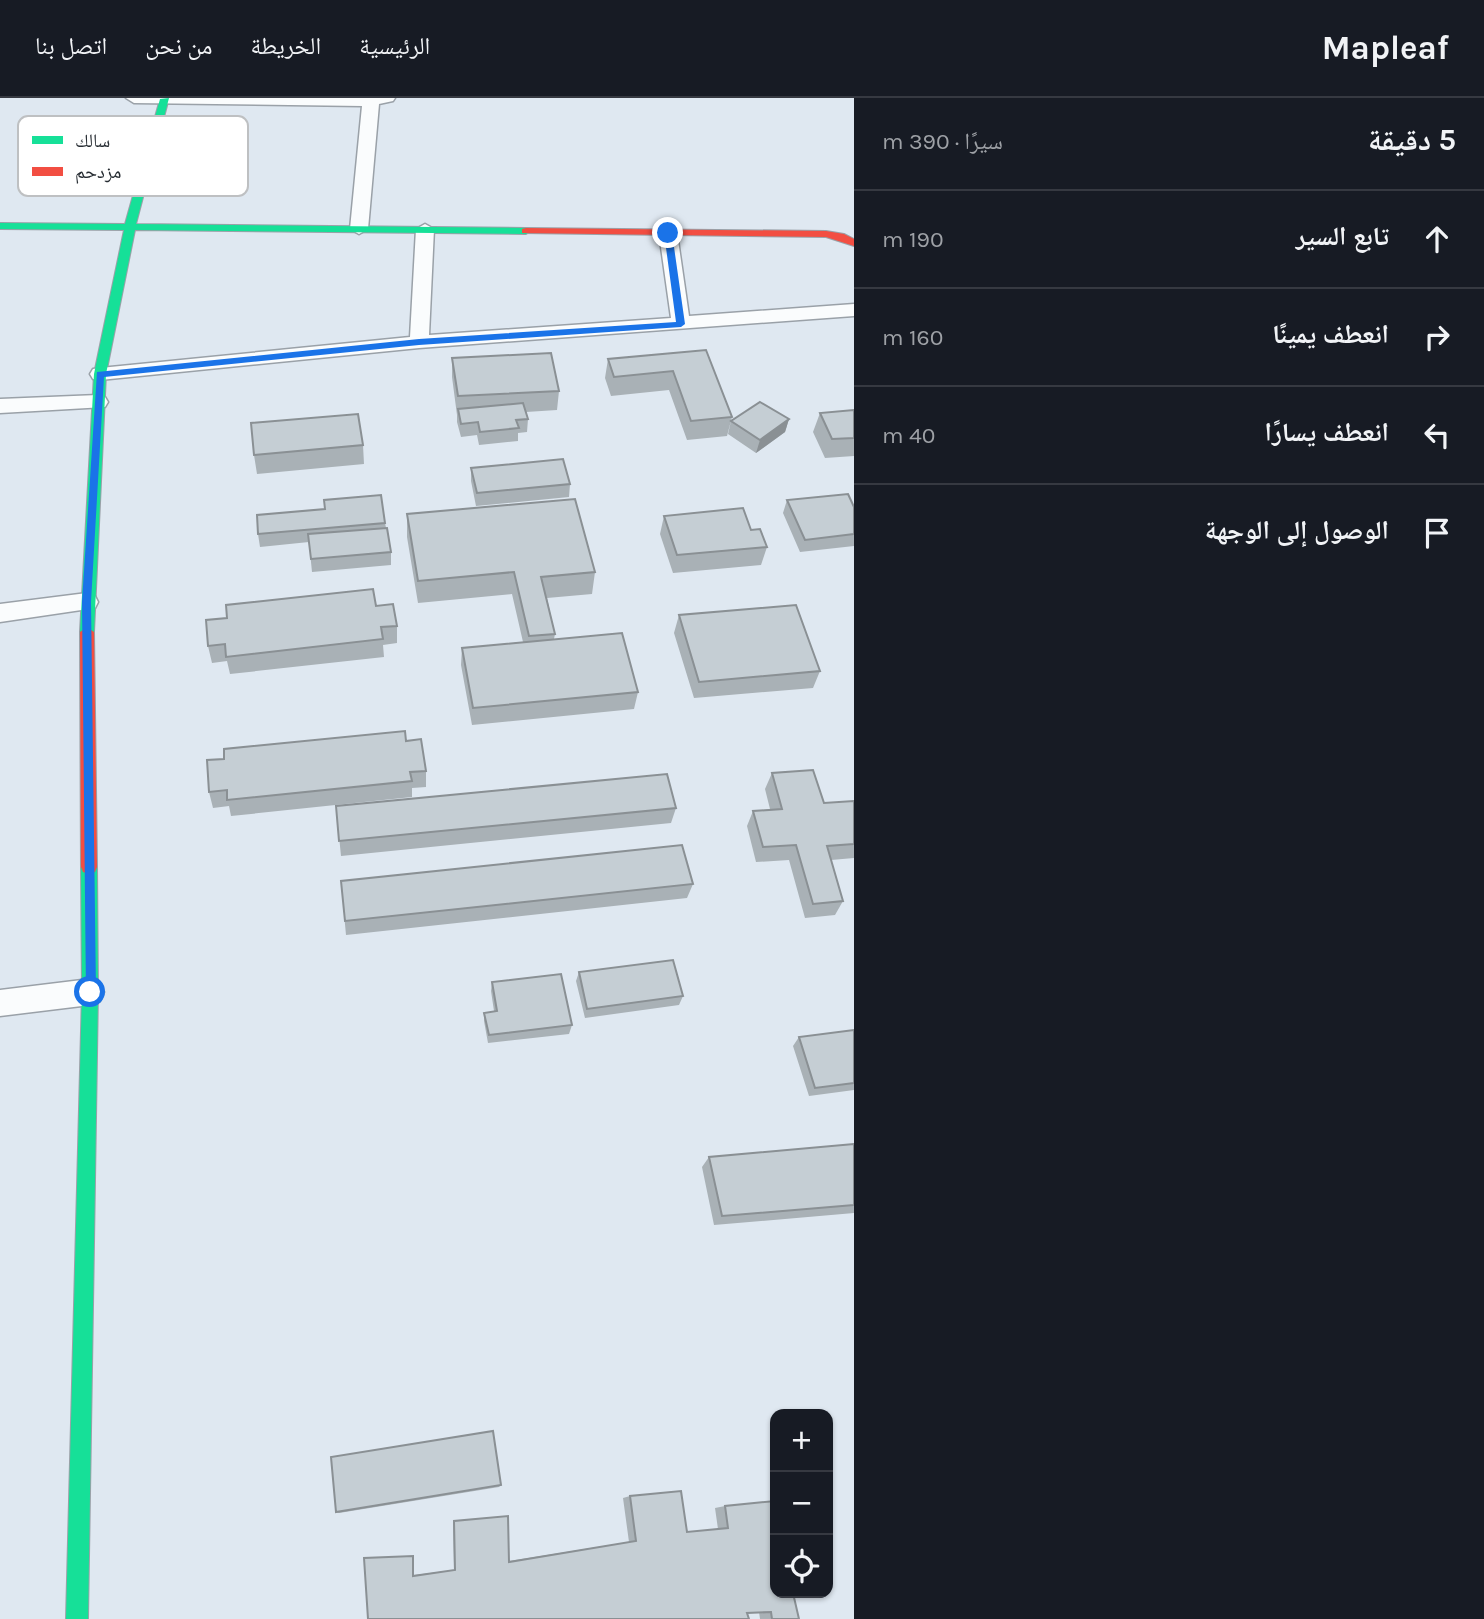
<!DOCTYPE html>
<html lang="ar">
<head>
<meta charset="utf-8">
<style>
	body { margin:0; font-family:Karla,"Noto Naskh Arabic",sans-serif; background:#242831; color:#f1f3f6; direction:rtl }
	.controls { position:absolute; right:21px; bottom:21px; display:grid; overflow:hidden; border-radius:14px; box-shadow:0 2px 5px #0004 }
	.controls button { width:63px; height:63px; display:grid; place-items:center; padding:0; border:0; border-bottom:2px solid #363941; background:#171b24; color:#f1f3f6; font:35px sans-serif }
	.stop { position:absolute; width:21px; height:21px; margin:-16px; border:5px solid #1a73e8; border-radius:50%; background:#fff }
	.stop.end { background:#1a73e8; border-color:#fff; box-shadow:0 2px 7px #0008 }
	.list { margin:0; padding:0; list-style:none }
	h2 { display:flex; justify-content:space-between; align-items:center; height:91px; margin:0; padding:0 28px; font-size:30px }
	h2 small { font-size:23px; font-weight:400; color:#9ea1a6 }
	.list li { display:grid; grid-template-columns:46px 1fr auto; gap:21px; align-items:center; box-sizing:border-box; height:98px; padding:0 28px; border-top:2px solid #363941 }
	.list b { display:block; font-size:26px; white-space:nowrap }
	.list em { font-size:23px; font-style:normal; color:#9ea1a6 }
	.icon { flex:none; width:38px; height:38px; fill:none; stroke:currentColor; stroke-width:2; stroke-linecap:round; stroke-linejoin:round }
	.map { position:relative; flex:none; width:854px; height:1521px; overflow:hidden; direction:ltr }
	header { display:flex; align-items:center; gap:42px; box-sizing:border-box; height:98px; padding:0 35px; background:#171b24; border-bottom:2px solid #363941 }
	header strong { font-size:33px }
	nav { display:flex; gap:38px; margin-inline-start:auto; font-size:24px }
	main { display:flex }
	aside { flex:1; background:#171b24 }
	.map>svg:first-child { display:block }
	.lines { fill:none; stroke-linecap:round; stroke-linejoin:round }
	.street-casing { stroke:#9aa1a8; stroke-width:3 }
	.fast-casing { stroke:#9aa1a8; stroke-width:2 }
	.jam-casing { stroke:#9aa1a8; stroke-width:2 }
	.street { fill:#fafcfd; fill-rule:evenodd }
	.fast { fill:#16e098; fill-rule:evenodd }
	.jam { fill:#f24e42; fill-rule:evenodd }
	.wall { fill:#a9b1b6 }
	.shaded-wall { fill:#8a9094 }
	.building { fill:#c5ced4; stroke:#8a9094; stroke-width:2 }
	.route { fill:#1a73e8 }
	.key { fill:#fff; stroke:#bec0c2; stroke-width:2 }
	.key-label { font-size:19px; fill:#272d33 }
</style>
</head>
<body>
<header>
<strong>Mapleaf</strong>
<nav><a>الرئيسية</a><a>الخريطة</a><a>من نحن</a><a>اتصل بنا</a></nav>
</header>
<main>
<aside>
<h2>5 دقيقة<small>سيرًا · 390 m</small></h2>
<ul class="list">
<li><svg class="icon" aria-label="ahead" viewBox="0 0 24 24"><path d="M12 20V5M6 11l6-6 6 6"/></svg><div><b>تابع السير</b></div><em>190 m</em></li>
<li><svg class="icon" aria-label="right" viewBox="0 0 24 24"><path d="M7 20v-9h11M14 6l5 5-5 5"/></svg><div><b>انعطف يمينًا</b></div><em>160 m</em></li>
<li><svg class="icon" aria-label="left" viewBox="0 0 24 24"><path d="M17 20v-9H6M10 6l-5 5 5 5"/></svg><div><b>انعطف يسارًا</b></div><em>40 m</em></li>
<li><svg class="icon" aria-label="arrive" viewBox="0 0 24 24"><path d="M6 21V4h12l-3 4 3 4H6"/></svg><div><b>الوصول إلى الوجهة</b></div></li>
</ul>
</aside>
<div class="map">
<svg width="854" height="1521" viewBox="0 0 854 1521">
	<rect width="100%" height="100%" fill="#dfe8f1"/>
	<g class="lines">
		<defs>
			<path id="street" d="M 126,0 L 395,0 L 393,3 L 379,6 L 368,131 L 359,136 L 350,131 L 362,8 L 134,5 Z
				M 425,126 L 434,131 L 429,237 L 671,220 L 659,135 L 668,130 L 677,135 L 689,218 L 854,206 L 854,218 L 419,250 L 100,282 L 93,281 L 90,276 L 93,271 L 100,270 L 410,239 L 416,131 Z
				M 98,297 L 105,299 L 108,304 L 105,309 L 0,315 L 0,301 Z
				M 87,495 L 95,498 L 98,504 L 95,510 L 0,524 L 0,506 Z
				M 90,881 L 100,885 L 104,894 L 100,903 L 90,907 L 0,918 L 0,892 Z"/>
			<path id="fast" d="M 169,0 L 136,126 L 526,130 L 531,133 L 526,136 L 135,132 L 106,276 L 94,534 L 87,539 L 80,534 L 94,276 L 124,132 L 0,131 L 0,125 L 125,126 L 160,1 Z
				M 89,762 L 95,764 L 97,769 L 98,894 L 88,1521 L 66,1521 L 82,894 L 81,769 L 83,764 Z"/>
			<path id="jam" d="M 526,130 L 826,133 L 844,136 L 854,141 L 854,148 L 826,139 L 522,135 L 522,131 Z
				M 87,529 L 94,534 L 97,769 L 95,774 L 89,776 L 83,774 L 81,769 L 80,534 Z"/>
		</defs>
		<use href="#street" class="street-casing"/>
		<use href="#fast" class="fast-casing"/>
		<use href="#jam" class="jam-casing"/>
		<use href="#street" class="street"/>
		<use href="#fast" class="fast"/>
		<use href="#jam" class="jam"/>
	</g>
	<path class="wall" d="M 706,252 L 732,319 L 727,338 L 687,342 L 669,292 L 611,298 L 605,280 L 608,261 Z
		M 452,260 L 559,293 L 557,312 L 526,314 L 528,321 L 527,334 L 518,335 L 518,343 L 479,347 L 477,337 L 461,339 L 457,324 L 457,317 L 452,279 Z
		M 854,312 L 854,358 L 825,360 L 813,334 L 820,315 Z
		M 789,321 L 785,334 L 756,355 L 728,336 L 731,323 Z
		M 363,347 L 364,366 L 257,376 L 254,357 Z
		M 471,370 L 570,386 L 569,399 L 476,408 L 471,383 Z
		M 787,402 L 854,409 L 854,448 L 800,454 L 783,415 Z
		M 407,416 L 595,474 L 592,496 L 547,500 L 555,536 L 554,541 L 638,594 L 634,611 L 472,627 L 461,567 L 462,550 L 523,544 L 512,496 L 418,505 L 407,439 Z
		M 664,418 L 751,432 L 767,449 L 761,467 L 673,475 L 660,436 Z
		M 385,425 L 391,454 L 391,467 L 312,474 L 309,444 L 260,449 L 258,436 Z
		M 376,508 L 397,528 L 397,545 L 383,547 L 384,559 L 230,576 L 227,563 L 212,565 L 208,548 L 227,520 Z
		M 679,517 L 820,573 L 813,590 L 694,600 L 674,535 Z
		M 406,643 L 426,673 L 426,689 L 412,690 L 412,699 L 231,718 L 229,708 L 213,710 L 209,694 Z
		M 772,675 L 824,705 L 854,703 L 854,760 L 831,762 L 843,803 L 835,817 L 805,820 L 789,762 L 756,764 L 747,728 L 753,713 L 770,711 L 765,691 Z
		M 336,708 L 676,710 L 671,725 L 341,758 Z
		M 341,783 L 693,786 L 687,800 L 346,837 Z
		M 579,874 L 683,898 L 679,907 L 585,920 L 576,883 Z
		M 492,884 L 572,927 L 569,936 L 488,945 L 484,923 L 484,915 L 494,913 L 491,893 Z
		M 854,932 L 854,992 L 809,998 L 793,948 L 799,939 Z
		M 854,1046 L 854,1115 L 714,1127 L 702,1069 L 709,1059 Z
		M 501,1387 L 499,1389 L 339,1415 L 336,1414 Z
		M 630,1398 L 687,1434 L 718,1431 L 715,1410 L 725,1408 L 799,1521 L 760,1521 L 759,1514 L 368,1521 L 414,1477 L 454,1472 L 453,1425 L 454,1423 L 509,1463 L 629,1444 L 623,1400 Z"/>
	<path class="shaded-wall" d="M 789,321 L 785,334 L 756,355 L 760,342 Z"/>
	<path class="building" d="M 706,252 L 732,319 L 691,323 L 673,273 L 614,279 L 608,261 Z
		M 551,255 L 559,293 L 458,298 L 452,260 Z
		M 760,304 L 789,321 L 760,342 L 731,323 Z
		M 523,305 L 528,321 L 516,322 L 519,330 L 480,334 L 478,324 L 461,326 L 458,311 Z
		M 854,312 L 854,340 L 832,341 L 820,315 Z
		M 358,316 L 363,347 L 254,357 L 251,325 Z
		M 563,361 L 570,386 L 477,395 L 471,370 Z
		M 848,396 L 854,409 L 854,436 L 805,442 L 787,402 Z
		M 381,397 L 385,425 L 258,436 L 257,417 L 325,411 L 324,402 Z
		M 575,401 L 595,474 L 541,479 L 555,536 L 529,538 L 514,474 L 418,483 L 407,416 Z
		M 743,410 L 751,432 L 760,431 L 767,449 L 677,457 L 664,418 Z
		M 387,430 L 391,454 L 311,461 L 308,436 Z
		M 373,491 L 376,508 L 393,506 L 397,528 L 381,529 L 383,541 L 226,559 L 225,546 L 208,548 L 206,522 L 227,520 L 226,507 Z
		M 796,507 L 820,573 L 699,584 L 679,517 Z
		M 622,535 L 638,594 L 473,610 L 462,550 Z
		M 405,633 L 406,643 L 421,641 L 426,673 L 410,674 L 412,683 L 227,702 L 227,692 L 209,694 L 207,662 L 224,661 L 224,651 Z
		M 813,672 L 824,705 L 854,703 L 854,746 L 827,748 L 843,803 L 813,806 L 796,747 L 763,749 L 753,713 L 782,711 L 772,675 Z
		M 667,676 L 676,710 L 339,743 L 336,708 Z
		M 682,747 L 693,786 L 345,823 L 341,783 Z
		M 673,862 L 683,898 L 587,911 L 579,874 Z
		M 561,876 L 572,927 L 489,937 L 484,915 L 497,913 L 492,884 Z
		M 854,932 L 854,985 L 815,990 L 799,939 Z
		M 854,1046 L 854,1107 L 722,1118 L 709,1059 Z
		M 493,1333 L 501,1387 L 336,1414 L 331,1359 Z
		M 681,1393 L 687,1434 L 728,1430 L 725,1408 L 775,1403 L 775,1495 L 793,1495 L 799,1521 L 772,1521 L 771,1514 L 747,1515 L 749,1521 L 368,1521 L 364,1460 L 413,1458 L 413,1478 L 455,1472 L 454,1423 L 508,1418 L 509,1464 L 636,1443 L 630,1398 Z"/>
	<path class="route" d="M 668,133 L 672,135 L 685,226 L 681,229 L 419,247 L 104,279 L 91,504 L 96,894 L 90,899 L 86,898 L 82,504 L 97,274 L 419,241 L 676,224 L 664,135 Z"/>
	<rect x="18" y="18" width="230" height="80" rx="10" class="key"/>
	<rect x="32" y="38" width="31" height="8" fill="#16e098"/>
	<rect x="32" y="69" width="31" height="9" fill="#f24e42"/>
	<g class="key-label">
		<text x="75" y="49">سالك</text>
		<text x="75" y="80">مزدحم</text>
	</g>
</svg>
<div class="controls">
<button>+</button>
<button>−</button>
<button><svg class="icon" aria-label="locate" viewBox="0 0 24 24"><circle cx="12" cy="12" r="6"/><path d="M12 2v4M12 18v4M2 12h4M18 12h4"/></svg></button>
</div>
<div class="stop" style="left:90px;top:894px"></div>
<div class="stop end" style="left:668px;top:135px"></div>
</div>
</main>
</body>
</html>
